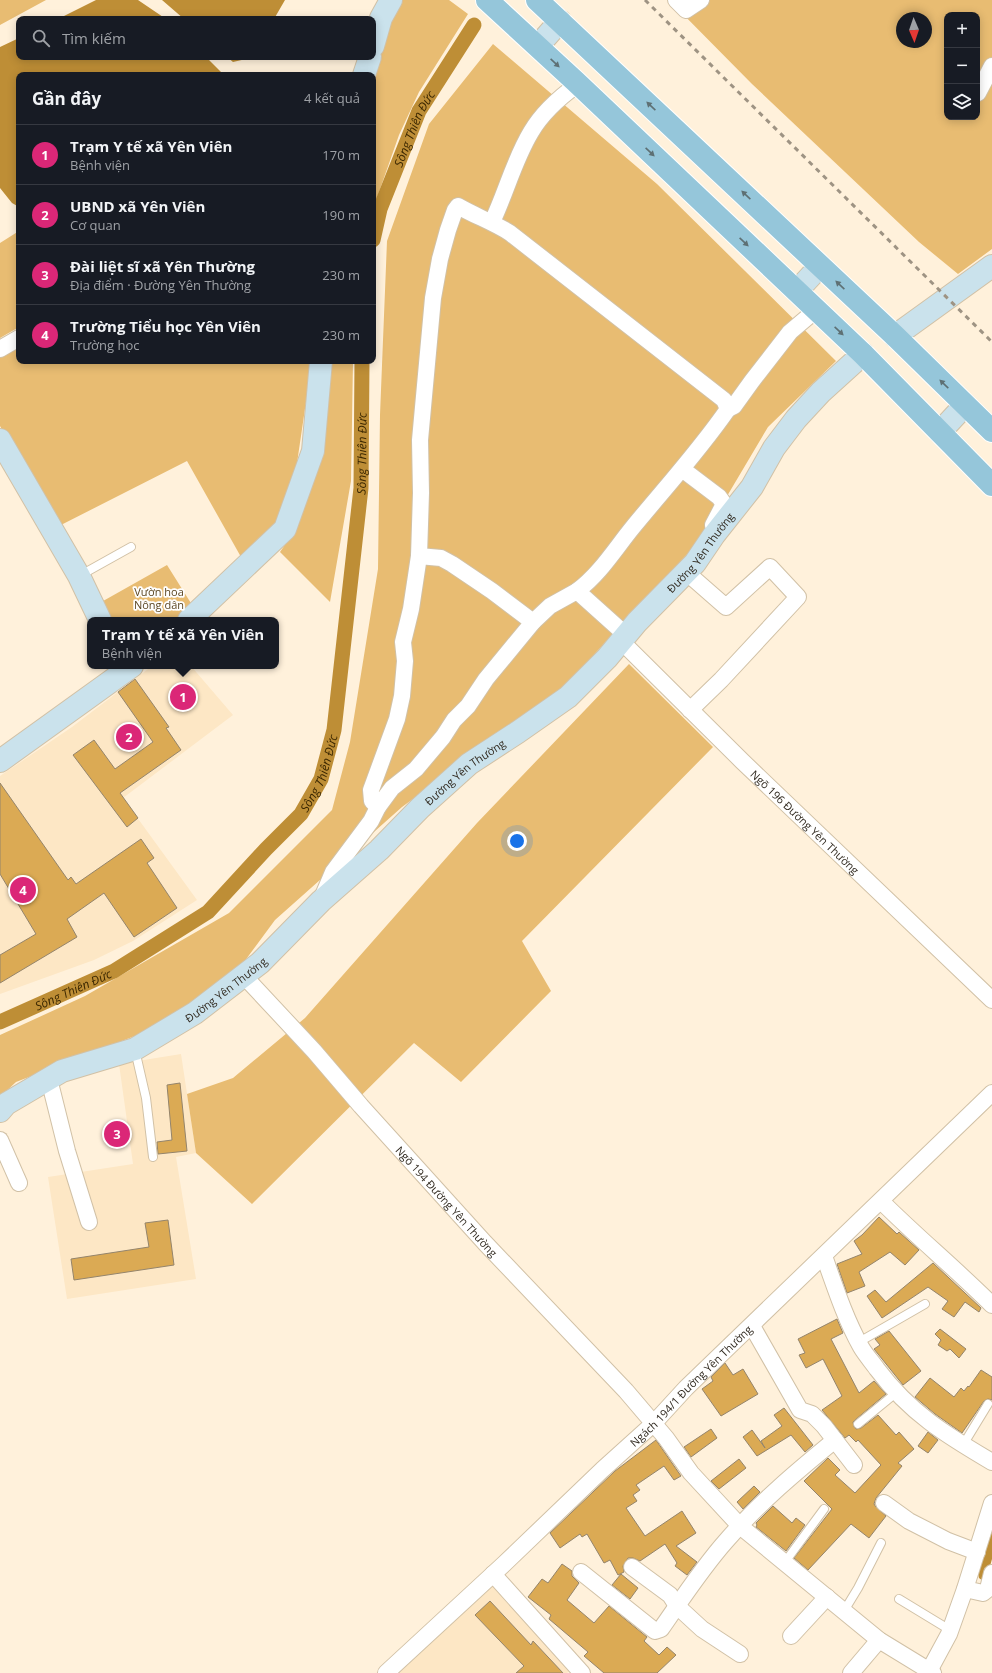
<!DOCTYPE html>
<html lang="vi">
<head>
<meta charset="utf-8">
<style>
	body { margin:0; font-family:"Open Sans",sans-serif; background:#242831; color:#f1f3f6 }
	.controls { position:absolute; right:12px; top:12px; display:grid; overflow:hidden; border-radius:8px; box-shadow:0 2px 10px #0003 }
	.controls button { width:36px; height:36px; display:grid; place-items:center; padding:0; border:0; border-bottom:1px solid #363941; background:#171b24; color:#f1f3f6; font:20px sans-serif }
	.compass { position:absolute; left:896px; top:12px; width:36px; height:36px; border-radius:50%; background:#171b24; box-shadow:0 2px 10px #0003; rotate:178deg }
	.you { position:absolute; left:517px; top:841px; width:14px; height:14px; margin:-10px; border:3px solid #fff; border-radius:50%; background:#1a73e8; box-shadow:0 0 0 6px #1a73e833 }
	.badge { display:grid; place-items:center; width:26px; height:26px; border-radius:50%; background:#db2777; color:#fff; font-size:13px; font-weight:700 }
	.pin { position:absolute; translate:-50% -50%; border:2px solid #fff; box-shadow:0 1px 4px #0006 }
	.popup { position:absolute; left:87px; top:617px; width:192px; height:52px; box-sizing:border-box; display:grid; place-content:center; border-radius:8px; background:#171b24; filter:drop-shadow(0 1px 3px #0005); font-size:13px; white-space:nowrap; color:#9ea1a6 }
	.popup b { font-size:15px; color:#f1f3f6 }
	.popup::after { content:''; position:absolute; left:50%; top:100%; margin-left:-8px; border:8px solid transparent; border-top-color:#171b24 }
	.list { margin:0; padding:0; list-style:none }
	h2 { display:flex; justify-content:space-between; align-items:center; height:52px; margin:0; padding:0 16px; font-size:17px }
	h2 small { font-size:13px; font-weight:400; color:#9ea1a6 }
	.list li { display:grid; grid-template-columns:26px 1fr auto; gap:12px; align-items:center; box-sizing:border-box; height:60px; padding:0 16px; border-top:1px solid #363941 }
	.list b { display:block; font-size:15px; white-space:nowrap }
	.list p { margin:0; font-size:13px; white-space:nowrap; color:#9ea1a6 }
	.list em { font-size:13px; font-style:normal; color:#9ea1a6 }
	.icon { flex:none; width:22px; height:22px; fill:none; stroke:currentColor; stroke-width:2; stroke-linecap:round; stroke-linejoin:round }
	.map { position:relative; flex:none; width:992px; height:1673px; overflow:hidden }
	.search { position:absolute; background:#171b24; box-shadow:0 2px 10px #0003; left:16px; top:16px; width:360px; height:44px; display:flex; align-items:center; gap:10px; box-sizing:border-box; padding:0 14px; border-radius:8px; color:#9ea1a6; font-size:15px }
	.panel { position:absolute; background:#171b24; box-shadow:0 2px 10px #0003; left:16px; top:72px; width:360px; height:292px; border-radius:8px }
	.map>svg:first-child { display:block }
	.built { fill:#fde7c5 }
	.green { fill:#e8bc72; fill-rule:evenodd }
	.water { fill:#be8e36 }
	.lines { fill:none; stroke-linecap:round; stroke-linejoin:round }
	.canal { stroke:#be8e36; stroke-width:15 }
	.building { fill:#dbaa54; stroke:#94846b }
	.lane-casing { stroke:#d1c1a6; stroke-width:10 }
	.street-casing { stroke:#d1c1a6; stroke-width:18 }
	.secondary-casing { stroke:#d1c1a6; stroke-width:24 }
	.primary-casing { stroke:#fff; stroke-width:24 }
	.lane { stroke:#fff; stroke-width:8 }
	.street { stroke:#fff; stroke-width:16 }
	.secondary { stroke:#cae2ec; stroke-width:22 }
	.primary { stroke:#95c6da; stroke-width:22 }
	.rail { stroke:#9e9383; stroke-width:3; stroke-dasharray:5 5; stroke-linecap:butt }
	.oneway { fill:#5e7074 }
	.labels { text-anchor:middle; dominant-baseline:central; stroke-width:3.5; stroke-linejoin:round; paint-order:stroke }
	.street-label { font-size:11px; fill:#312a20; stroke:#fff }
	.park-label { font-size:11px; fill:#5c4723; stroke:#fff }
	.water-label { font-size:12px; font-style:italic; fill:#3b2701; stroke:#fff }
</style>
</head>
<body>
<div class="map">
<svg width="992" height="1673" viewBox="0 0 992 1673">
	<rect width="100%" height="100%" fill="#fff1db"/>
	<path class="built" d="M 152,666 L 191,666 L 233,715 L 123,798 L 197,900 L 133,941 L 94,960 L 0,994 L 0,776 L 72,727 Z
		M 181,1054 L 196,1153 L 176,1157 L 196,1279 L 67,1299 L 48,1177 L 133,1164 L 119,1064 Z
		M 494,1581 L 569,1671 L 567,1673 L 394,1673 Z"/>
	<path class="green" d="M 0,0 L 46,0 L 0,25 Z
		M 398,0 L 449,0 L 468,14 L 419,92 L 399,135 L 373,209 L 373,75 Z
		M 669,0 L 992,0 L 992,249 L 958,274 L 919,242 L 752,84 ZM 947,15 L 977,15 L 977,117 L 947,117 ZM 902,18 L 926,18 L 926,42 L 902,42 Z
		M 493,44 L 657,184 L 836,361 L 768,427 L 701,540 L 642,601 L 567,685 L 402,807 L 275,920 L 238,970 L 158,1027 L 16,1082 L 0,1097 L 0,1035 L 85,996 L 229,913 L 332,810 L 350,742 L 378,569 L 380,415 L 387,241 L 429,124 Z
		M 19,231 L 19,327 L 0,338 L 0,243 Z
		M 19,346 L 19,361 L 312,361 L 297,463 L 274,527 L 241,557 L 187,461 L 57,527 L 0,426 L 0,358 Z
		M 332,361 L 353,361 L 351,481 L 330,602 L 280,552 L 294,532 L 323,457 Z
		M 167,565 L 194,608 L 181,620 L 103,620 L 96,605 Z
		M 629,664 L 713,747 L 522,941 L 551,991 L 461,1082 L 414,1043 L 252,1204 L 196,1153 L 187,1094 L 233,1078 L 305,1018 L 477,823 Z"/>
	<path class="water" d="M 96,0 L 138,0 L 166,19 L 58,19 Z
		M 162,0 L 285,0 L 274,19 L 184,19 Z
		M 19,38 L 19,57 L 206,57 L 224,75 L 19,75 L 19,207 L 12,203 L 0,188 L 0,47 Z
		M 227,57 L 247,57 L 246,59 L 233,62 Z
		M 992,1531 L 992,1559 L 986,1580 L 983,1581 L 979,1578 L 978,1574 Z"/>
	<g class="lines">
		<g class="canal">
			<path id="s1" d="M 373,240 L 380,209 L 419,111 L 474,25"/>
			<path id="s2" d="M 0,1022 L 114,971 L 208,912 L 266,849 L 301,814 L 321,779 L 334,730 L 361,488 L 362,361"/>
		</g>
	</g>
	<path class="building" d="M 135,679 L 169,727 L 166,728 L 181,750 L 120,793 L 138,818 L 127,827 L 73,755 L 94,740 L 115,769 L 153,742 L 118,692 Z
		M 0,783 L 68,880 L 71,877 L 76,884 L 141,839 L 154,858 L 147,863 L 177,908 L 134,937 L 104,893 L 67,919 L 77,937 L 0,983 L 0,955 L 36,934 L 0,874 Z
		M 180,1083 L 187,1151 L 158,1154 L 157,1142 L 172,1140 L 167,1085 Z
		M 879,1217 L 897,1234 L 899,1232 L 919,1250 L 905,1265 L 890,1252 L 859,1272 L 865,1286 L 847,1293 L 837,1264 L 862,1254 L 854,1241 L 862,1235 Z
		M 168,1220 L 174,1265 L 74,1280 L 71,1259 L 149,1247 L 145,1223 Z
		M 933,1263 L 981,1308 L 979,1312 L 965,1302 L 954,1317 L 942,1309 L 948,1301 L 928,1287 L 882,1318 L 867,1296 L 875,1290 L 886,1302 Z
		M 837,1319 L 843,1333 L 831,1339 L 859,1393 L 874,1381 L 886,1394 L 855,1420 L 853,1422 L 854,1427 L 856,1429 L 861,1428 L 878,1415 L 896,1435 L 899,1432 L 914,1449 L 898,1463 L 902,1466 L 876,1498 L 874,1504 L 876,1507 L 886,1516 L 869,1538 L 851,1524 L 808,1570 L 794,1558 L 832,1509 L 804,1481 L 828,1458 L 840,1470 L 835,1475 L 855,1493 L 881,1465 L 858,1440 L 856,1442 L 849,1435 L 845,1438 L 822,1410 L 842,1396 L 823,1359 L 806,1368 L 799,1355 L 805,1353 L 798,1339 Z
		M 940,1329 L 966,1349 L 959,1358 L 950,1349 L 947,1351 L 938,1345 L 941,1340 L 935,1334 Z
		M 889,1331 L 921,1371 L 903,1385 L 874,1349 L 880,1345 L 875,1339 Z
		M 725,1363 L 733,1375 L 743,1369 L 758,1394 L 721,1416 L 702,1389 L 713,1381 L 711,1377 Z
		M 981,1370 L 992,1377 L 992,1400 L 988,1399 L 984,1401 L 962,1433 L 935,1414 L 915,1397 L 930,1378 L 954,1397 L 961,1388 L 964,1391 L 968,1386 L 969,1387 Z
		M 784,1408 L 813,1445 L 805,1452 L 791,1435 L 757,1456 L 743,1437 L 752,1430 L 765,1448 L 761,1441 L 782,1426 L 774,1415 Z
		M 711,1429 L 717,1438 L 691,1457 L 684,1447 Z
		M 928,1432 L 938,1440 L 928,1453 L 918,1446 Z
		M 656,1440 L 681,1476 L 674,1480 L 664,1466 L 636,1485 L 640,1490 L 633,1495 L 637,1501 L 626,1508 L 645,1536 L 682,1511 L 696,1533 L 676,1546 L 697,1562 L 687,1575 L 675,1566 L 677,1563 L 665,1544 L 640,1561 L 633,1558 L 628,1558 L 623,1566 L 624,1572 L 618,1575 L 610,1560 L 604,1563 L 587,1534 L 582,1537 L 580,1534 L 560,1548 L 550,1533 L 615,1471 Z
		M 739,1459 L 746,1468 L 719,1489 L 711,1481 Z
		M 754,1486 L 760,1492 L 743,1509 L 737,1502 Z
		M 773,1506 L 792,1523 L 796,1518 L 805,1525 L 786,1551 L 756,1527 L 757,1525 L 756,1523 Z
		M 562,1564 L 572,1571 L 572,1576 L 579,1583 L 567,1600 L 594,1623 L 609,1606 L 647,1637 L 644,1641 L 659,1655 L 667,1647 L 676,1655 L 657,1673 L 604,1673 L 584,1656 L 588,1652 L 549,1619 L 551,1615 L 528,1597 L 542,1579 L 548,1583 Z
		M 621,1574 L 638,1588 L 630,1599 L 612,1585 Z
		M 490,1601 L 531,1645 L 533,1641 L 563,1673 L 516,1673 L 524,1666 L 475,1615 Z"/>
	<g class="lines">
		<defs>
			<path id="lane" d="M 79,576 L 131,547
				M 135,1050 L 146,1098 L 153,1157
				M 859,1342 L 925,1304
				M 858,1424 L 896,1393
				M 963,1445 L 988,1404
				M 785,1562 L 824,1509
				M 899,1599 L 950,1630
				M 844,1611 L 858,1588 L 881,1543"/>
			<g id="street">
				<path d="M 676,0 L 686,10 L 701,0"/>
				<path d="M 978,93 L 992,66"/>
				<path d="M 492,222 C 506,193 514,160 531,132 C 542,113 560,97 578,84"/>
				<path d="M 0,349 L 19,338"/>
				<path d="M 728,409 L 734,406 L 752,381 L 790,332 L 816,310"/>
				<path d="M 682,469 L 719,497 L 724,504 L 713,525"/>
				<path d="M 419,556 L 441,558 L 452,564 L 492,591 L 533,622"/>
				<path d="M 686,572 L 726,607 L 770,567 L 798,597 L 721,680 L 690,710"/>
				<path id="s3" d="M 621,641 L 742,761 L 992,1000"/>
				<path d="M 378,807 L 372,801 L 371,790 L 397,719 L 402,696 L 405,661 L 403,642 L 411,609 L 419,556 L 421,493 L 420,440 L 433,298 L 440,259 L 448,230 L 455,210 L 458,206 C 475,216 493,222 510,233 L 724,400 L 728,409 C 699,451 665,488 633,527 C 615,549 600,574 577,591"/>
				<path d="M 322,898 L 333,872 L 371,821 L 378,807 L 392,788 L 416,769 L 443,737 L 454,720 L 468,706 L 486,679 L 533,622 L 550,606 L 577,591 L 626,635"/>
				<path id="s4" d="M 244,976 L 314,1051 L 361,1106 L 485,1243 L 626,1391 L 666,1438 L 691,1473 L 740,1526 L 879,1640 L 933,1673"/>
				<path d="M 49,1079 L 67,1151 L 89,1222"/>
				<path d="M 0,1140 L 19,1183"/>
				<path d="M 881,1201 C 917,1237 956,1269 992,1305"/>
				<path d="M 824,1256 C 835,1287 845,1318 861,1347 C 865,1354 872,1362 877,1369 C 910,1413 946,1435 992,1462"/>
				<path d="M 752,1326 L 800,1410 L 812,1414 L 824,1426 L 854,1465"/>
				<path d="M 884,1503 L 909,1521 L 948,1541 L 977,1552"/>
				<path d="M 632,1567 L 670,1595 L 677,1606 L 702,1629 L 740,1654"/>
				<path d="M 581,1572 L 655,1631 L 661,1629 C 682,1599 702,1568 726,1541 C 759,1503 797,1471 835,1440"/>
				<path d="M 493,1574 L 582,1673"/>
				<path d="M 965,1589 L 983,1593 L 988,1589 L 992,1573"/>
				<path d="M 791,1636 L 827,1597"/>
				<path d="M 929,1671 L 949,1634 L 965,1589 L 992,1503"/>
				<path id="s5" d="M 386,1673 L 504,1564 L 602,1470 L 653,1424 L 686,1388 L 992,1093"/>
				<path d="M 851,1673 L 879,1640"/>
			</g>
			<g id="secondary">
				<path d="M 373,46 L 381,18 L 391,0"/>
				<path d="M 538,46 L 560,21"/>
				<path d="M 364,75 L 370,57"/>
				<path d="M 797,291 L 820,266"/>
				<path d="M 895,336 L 992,266"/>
				<path d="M 940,432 L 965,405"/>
				<path d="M 0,440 L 79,576 L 100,620"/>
				<path d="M 189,620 L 285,529 L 313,451 L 321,361"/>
				<path d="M 0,761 L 132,666"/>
				<path id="s6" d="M 0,1111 L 6,1104 L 62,1071 L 135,1049 L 195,1013 L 260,963 L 321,901 L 379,850 L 420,808 L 469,764 L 518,732 L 568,697 L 607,658 L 637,622 L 695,563 L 714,535 L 752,487 L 774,448 L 796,419 L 821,392 L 863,354"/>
			</g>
			<path id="primary" d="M 487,0 L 575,81 L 863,354 L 992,485
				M 537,0 L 895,336 L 992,431"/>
		</defs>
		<use href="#lane" class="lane-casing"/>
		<use href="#street" class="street-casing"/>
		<use href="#secondary" class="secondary-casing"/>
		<use href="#primary" class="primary-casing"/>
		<use href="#lane" class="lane"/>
		<use href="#street" class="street"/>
		<use href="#secondary" class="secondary"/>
		<use href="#primary" class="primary"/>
		<path class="rail" d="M 645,0 L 992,342"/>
	</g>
	<defs><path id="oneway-solid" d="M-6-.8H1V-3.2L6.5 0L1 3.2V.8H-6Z"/></defs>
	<g class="oneway">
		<use href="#oneway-solid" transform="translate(555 63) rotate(43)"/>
		<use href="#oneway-solid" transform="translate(651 106) rotate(-137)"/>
		<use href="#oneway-solid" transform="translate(650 152) rotate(43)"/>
		<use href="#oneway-solid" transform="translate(746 195) rotate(-137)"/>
		<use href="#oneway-solid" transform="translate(744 242) rotate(43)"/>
		<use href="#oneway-solid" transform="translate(840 285) rotate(-137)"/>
		<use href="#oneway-solid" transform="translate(839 331) rotate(43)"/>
		<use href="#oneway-solid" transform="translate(944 384) rotate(-136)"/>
	</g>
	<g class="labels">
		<g class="street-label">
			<text stroke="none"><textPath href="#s6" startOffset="907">Đường Yên Thường</textPath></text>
			<text stroke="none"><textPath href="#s6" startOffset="583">Đường Yên Thường</textPath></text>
			<text stroke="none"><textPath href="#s3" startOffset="258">Ngõ 196 Đường Yên Thường</textPath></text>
			<text stroke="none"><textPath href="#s6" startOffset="259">Đường Yên Thường</textPath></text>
			<text stroke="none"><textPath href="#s4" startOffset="303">Ngõ 194 Đường Yên Thường</textPath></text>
			<text stroke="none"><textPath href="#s5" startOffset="419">Ngách 194/1 Đường Yên Thường</textPath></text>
		</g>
		<g class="park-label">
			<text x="159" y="591">Vườn hoa<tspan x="159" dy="13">Nông dân</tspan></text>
		</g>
		<g class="water-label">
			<text stroke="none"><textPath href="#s1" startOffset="119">Sông Thiên Đức</textPath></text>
			<text stroke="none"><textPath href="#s2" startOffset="740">Sông Thiên Đức</textPath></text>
			<text stroke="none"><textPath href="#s2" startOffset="416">Sông Thiên Đức</textPath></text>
			<text stroke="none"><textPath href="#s2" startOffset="80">Sông Thiên Đức</textPath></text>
		</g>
	</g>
</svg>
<div class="controls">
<button>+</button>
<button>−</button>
<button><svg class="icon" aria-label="layers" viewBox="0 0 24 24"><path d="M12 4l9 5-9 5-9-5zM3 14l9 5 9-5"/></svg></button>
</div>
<svg class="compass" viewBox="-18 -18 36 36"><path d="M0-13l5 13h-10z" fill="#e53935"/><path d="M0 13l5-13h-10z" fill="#9ea1a6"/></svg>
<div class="you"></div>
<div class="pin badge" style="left:183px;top:697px">1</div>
<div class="popup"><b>Trạm Y tế xã Yên Viên</b>Bệnh viện</div>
<div class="pin badge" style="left:129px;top:737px">2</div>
<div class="pin badge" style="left:117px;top:1134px">3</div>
<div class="pin badge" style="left:23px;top:890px">4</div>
<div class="search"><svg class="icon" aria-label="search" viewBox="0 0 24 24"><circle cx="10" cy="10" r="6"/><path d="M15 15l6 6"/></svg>Tìm kiếm</div>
<section class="panel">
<h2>Gần đây<small>4 kết quả</small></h2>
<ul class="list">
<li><span class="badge">1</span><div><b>Trạm Y tế xã Yên Viên</b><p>Bệnh viện</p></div><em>170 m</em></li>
<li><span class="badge">2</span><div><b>UBND xã Yên Viên</b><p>Cơ quan</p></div><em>190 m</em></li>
<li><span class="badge">3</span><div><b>Đài liệt sĩ xã Yên Thường</b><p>Địa điểm · Đường Yên Thường</p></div><em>230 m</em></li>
<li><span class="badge">4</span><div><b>Trường Tiểu học Yên Viên</b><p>Trường học</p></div><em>230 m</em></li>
</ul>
</section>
</div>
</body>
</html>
